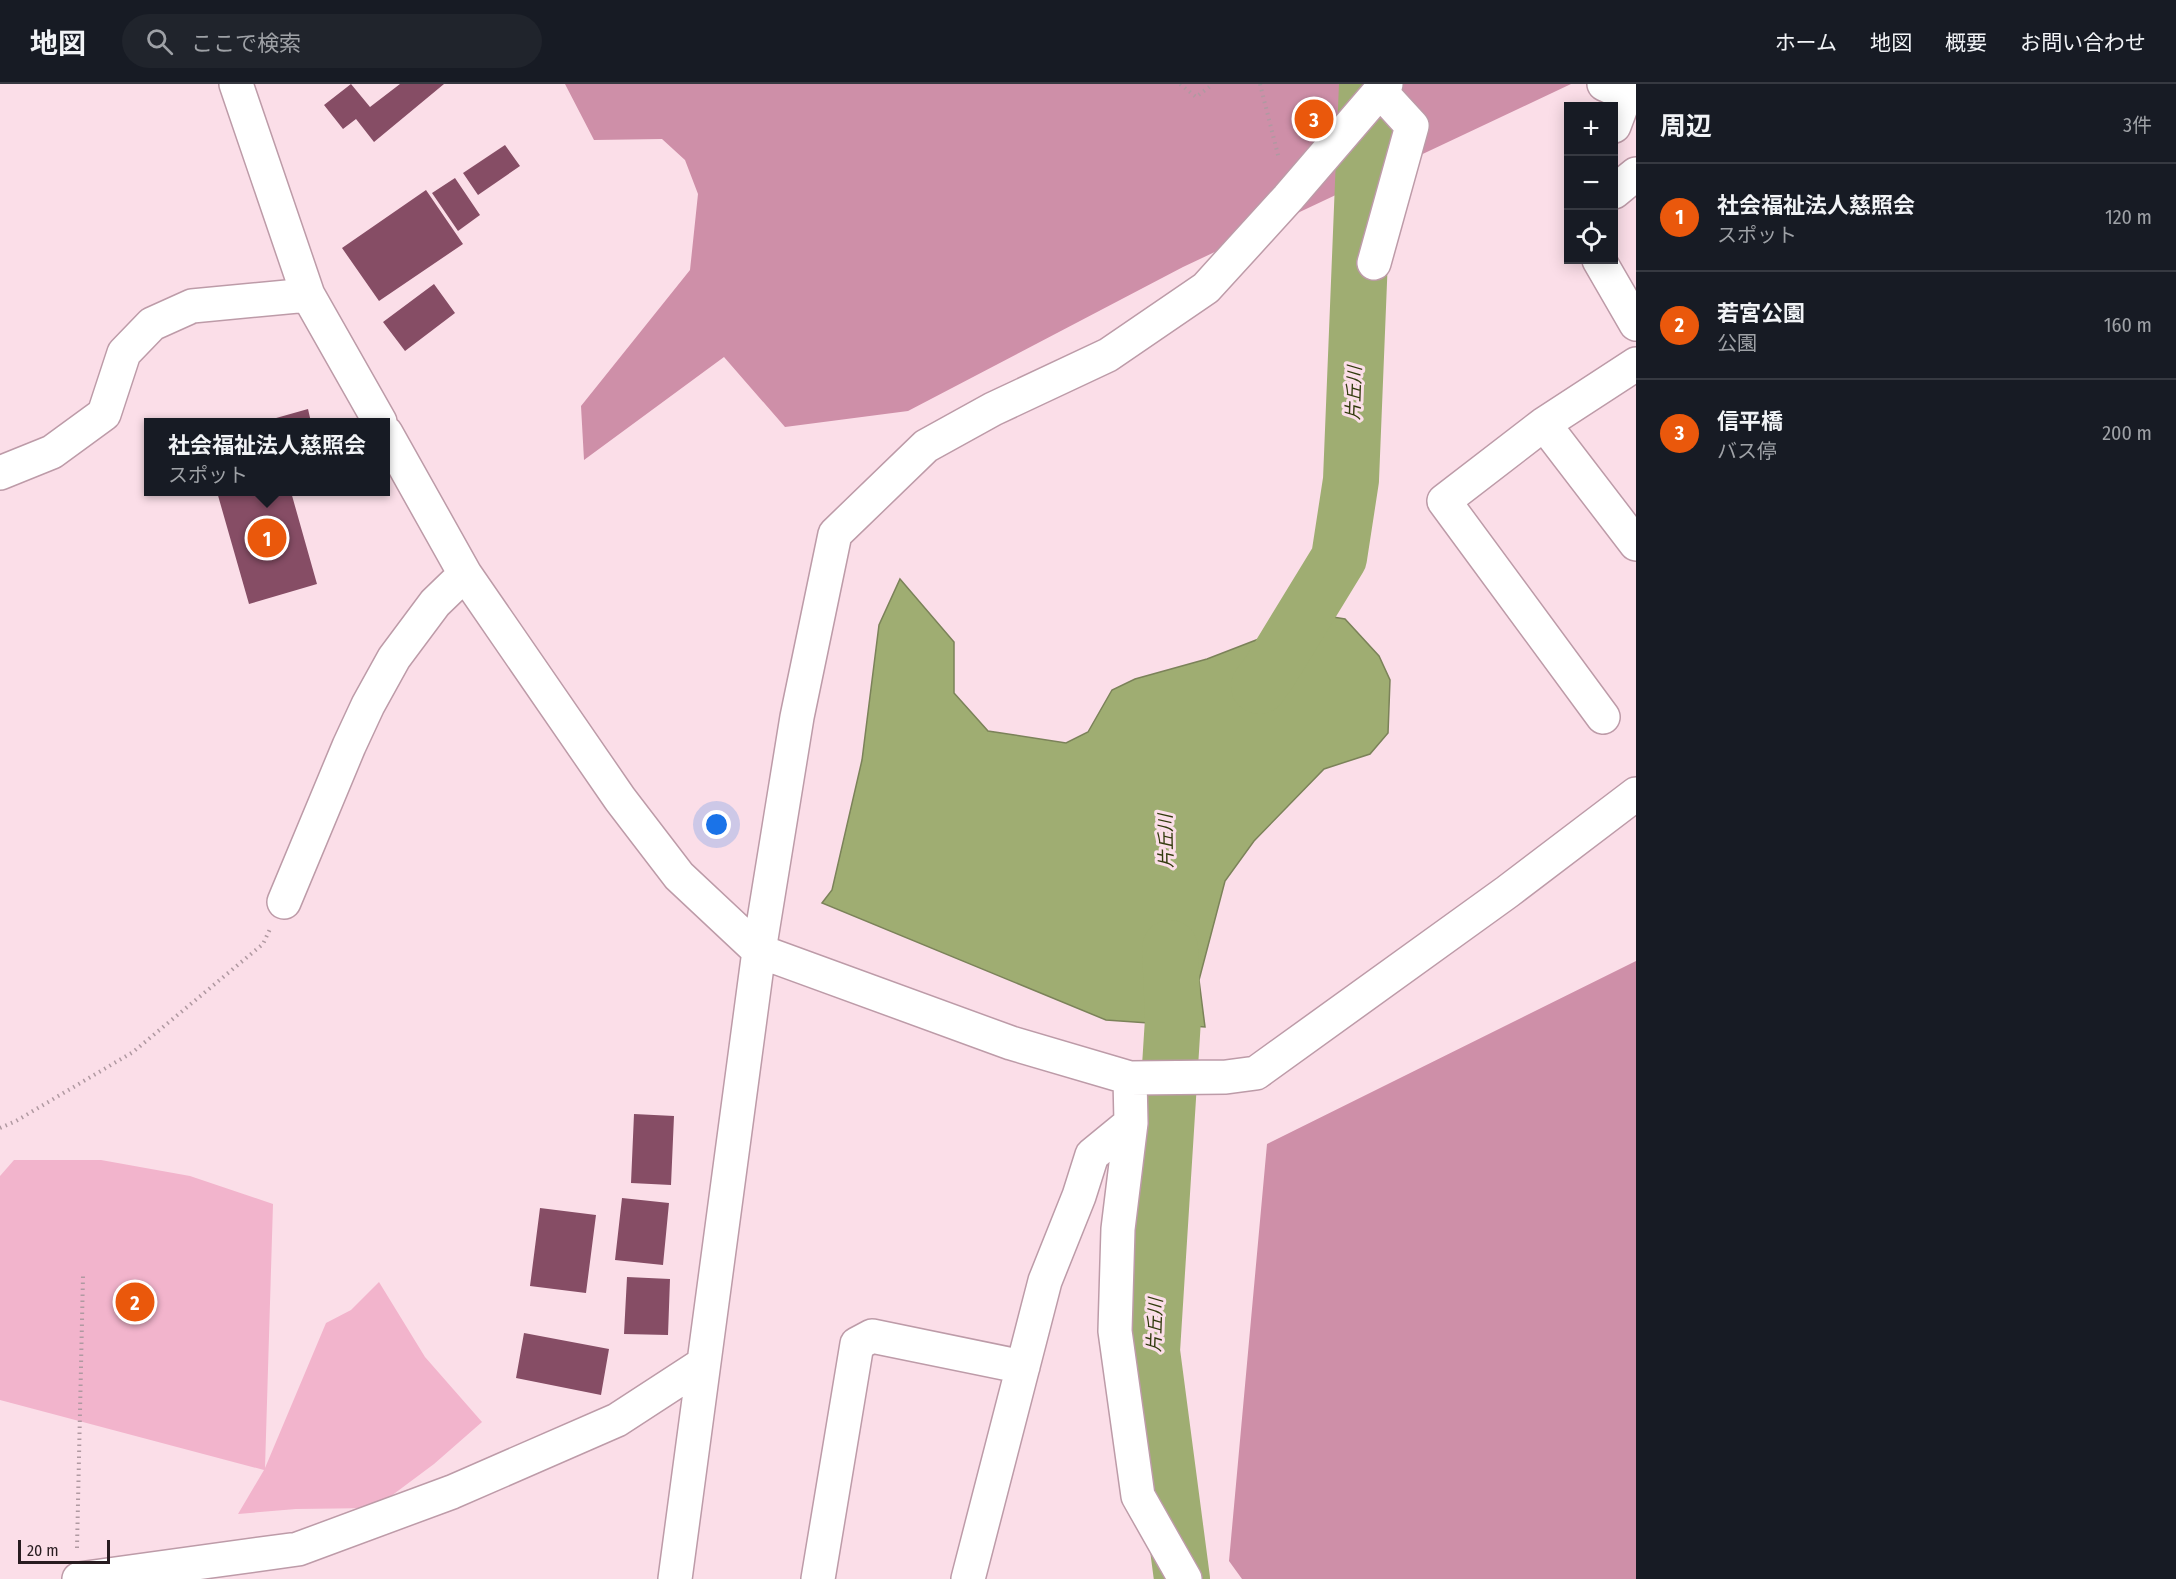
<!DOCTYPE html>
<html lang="ja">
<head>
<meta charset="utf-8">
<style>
	body { margin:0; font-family:"Fira Sans Condensed","Noto Sans JP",sans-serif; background:#20242c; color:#f1f3f6 }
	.controls { position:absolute; right:18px; top:18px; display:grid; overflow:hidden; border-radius:0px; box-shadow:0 3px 15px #0003 }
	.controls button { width:54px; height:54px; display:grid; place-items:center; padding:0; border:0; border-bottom:2px solid #363941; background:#171b24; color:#f1f3f6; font:30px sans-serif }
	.scale { position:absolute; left:18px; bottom:15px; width:92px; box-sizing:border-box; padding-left:6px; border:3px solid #281c20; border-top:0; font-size:16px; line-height:21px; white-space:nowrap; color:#281c20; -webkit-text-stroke:4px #fbdee8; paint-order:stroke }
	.you { position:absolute; left:717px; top:741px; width:21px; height:21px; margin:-15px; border:4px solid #fff; border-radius:50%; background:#1a73e8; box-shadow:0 0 0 9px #1a73e833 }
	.badge { display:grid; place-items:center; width:39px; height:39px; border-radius:50%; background:#ea580c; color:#fff; font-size:20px; font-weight:700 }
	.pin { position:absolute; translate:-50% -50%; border:3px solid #fff; box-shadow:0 2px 6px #0006 }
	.popup { position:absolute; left:144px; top:334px; width:246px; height:78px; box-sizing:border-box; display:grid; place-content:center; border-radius:0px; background:#171b24; filter:drop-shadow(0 2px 4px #0005); font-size:20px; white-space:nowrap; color:#9ea1a6 }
	.popup b { font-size:22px; color:#f1f3f6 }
	.popup::after { content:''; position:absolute; left:50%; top:100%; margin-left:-12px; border:12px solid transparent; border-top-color:#171b24 }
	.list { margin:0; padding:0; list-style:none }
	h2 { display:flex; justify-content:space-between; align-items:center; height:78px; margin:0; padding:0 24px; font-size:26px }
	h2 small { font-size:20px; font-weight:400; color:#9ea1a6 }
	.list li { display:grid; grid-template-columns:39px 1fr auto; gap:18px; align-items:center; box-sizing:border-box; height:108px; padding:0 24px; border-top:2px solid #363941 }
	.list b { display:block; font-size:22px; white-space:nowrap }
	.list p { margin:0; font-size:20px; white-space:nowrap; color:#9ea1a6 }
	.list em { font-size:20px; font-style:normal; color:#9ea1a6 }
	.icon { flex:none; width:33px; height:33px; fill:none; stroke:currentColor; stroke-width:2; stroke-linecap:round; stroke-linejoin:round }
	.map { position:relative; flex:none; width:1636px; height:1495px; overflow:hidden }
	header { display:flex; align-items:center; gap:36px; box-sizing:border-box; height:84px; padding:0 30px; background:#171b24; border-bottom:2px solid #363941 }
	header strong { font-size:28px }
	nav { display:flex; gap:33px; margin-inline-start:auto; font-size:21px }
	.search { width:420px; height:54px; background:#20242c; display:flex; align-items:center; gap:15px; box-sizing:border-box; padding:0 21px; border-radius:33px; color:#9ea1a6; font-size:22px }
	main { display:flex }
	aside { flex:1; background:#171b24 }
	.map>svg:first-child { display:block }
	.green { fill:#f2b4cc }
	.forest { fill:#ce8fa8 }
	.water { fill:#9fad72; stroke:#7b8259; stroke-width:1.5 }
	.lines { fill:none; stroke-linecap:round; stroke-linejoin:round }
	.river { stroke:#9fad72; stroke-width:56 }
	.building { fill:#864d65 }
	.minor-casing { stroke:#bd9ba8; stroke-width:36 }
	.path { stroke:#b099a1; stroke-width:4; stroke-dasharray:1.5 4.5; stroke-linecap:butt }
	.minor { stroke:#fff; stroke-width:33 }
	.labels { text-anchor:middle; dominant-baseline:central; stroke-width:6; stroke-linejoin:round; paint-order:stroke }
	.water-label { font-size:18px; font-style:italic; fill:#313a0c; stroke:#fbdee8 }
</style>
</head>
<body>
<header>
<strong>地図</strong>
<div class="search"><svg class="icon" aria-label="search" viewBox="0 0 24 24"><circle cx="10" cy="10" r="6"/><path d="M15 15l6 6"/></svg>ここで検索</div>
<nav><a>ホーム</a><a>地図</a><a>概要</a><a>お問い合わせ</a></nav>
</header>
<main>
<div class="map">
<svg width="1636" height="1495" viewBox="0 0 1636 1495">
	<rect width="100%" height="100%" fill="#fbdee8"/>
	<path class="green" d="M 14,1076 L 101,1076 L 190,1092 L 273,1120 L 265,1384 L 326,1239 L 351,1226 L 379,1198 L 425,1273 L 482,1338 L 434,1380 L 375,1424 L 296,1425 L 238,1430 L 264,1386 L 0,1316 L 0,1092 Z"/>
	<path class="forest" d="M 565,0 L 1571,0 L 1183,183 L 908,327 L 785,343 L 724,273 L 584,376 L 581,322 L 690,186 L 698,110 L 685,76 L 662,55 L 594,56 Z
		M 1636,877 L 1636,1495 L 1242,1495 L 1229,1477 L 1267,1060 Z"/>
	<path class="water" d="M 900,495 L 954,558 L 954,609 L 988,647 L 1066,659 L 1088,648 L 1112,606 L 1135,595 L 1207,575 L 1321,531 L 1345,535 L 1379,572 L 1390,596 L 1388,649 L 1370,670 L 1324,685 L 1254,757 L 1225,797 L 1199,896 L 1205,943 L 1106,936 L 822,819 L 832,806 L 862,676 L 879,541 Z"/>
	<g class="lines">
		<path class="river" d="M 1259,602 L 1270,587 L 1339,474 L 1351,396 L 1367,0
			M 1170,864 L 1173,935 L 1152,1267 L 1182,1495"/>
	</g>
	<path class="building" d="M 351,0 L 370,23 L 400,0 L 444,0 L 374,58 L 356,35 L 343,45 L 324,21 Z
		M 505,61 L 520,82 L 478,111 L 463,89 Z
		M 455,94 L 480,131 L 458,147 L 432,109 Z
		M 426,106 L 463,160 L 379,217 L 342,164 Z
		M 434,200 L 455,229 L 405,267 L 383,238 Z
		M 308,325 L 311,338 L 262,338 Z
		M 217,408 L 291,408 L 317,500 L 249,520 Z
		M 634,1030 L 674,1032 L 671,1101 L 631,1099 Z
		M 622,1114 L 669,1119 L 663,1181 L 615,1176 Z
		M 540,1124 L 596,1131 L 586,1209 L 530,1202 Z
		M 627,1193 L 670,1195 L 668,1251 L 624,1250 Z
		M 524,1249 L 609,1265 L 601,1311 L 516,1294 Z"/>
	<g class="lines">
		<defs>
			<path id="minor" d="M 236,0 L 308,211 L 380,338
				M 1604,0 L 1626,10 L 1614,42
				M 1614,108 L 1636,90
				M 1599,176 L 1636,240
				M 1374,179 L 1412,42 L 1380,7
				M 1544,340 L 1636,460
				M 386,349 L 465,490 L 620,715 L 679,792 L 759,867 L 1011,959 L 1130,994 L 1226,993 L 1256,989 L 1507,808 L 1636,710
				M 0,389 L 52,368 L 104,330 L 124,269 L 152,240 L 192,222 L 308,211
				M 1603,633 L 1444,417 L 1544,340 L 1636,280
				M 284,818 L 349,662 L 368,621 L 394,574 L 435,519 L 465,490
				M 1130,994 L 1131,1039 L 1118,1145 L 1115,1247 L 1138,1412 L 1185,1495
				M 79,1495 L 298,1465 L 452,1408 L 617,1336 L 703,1280
				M 675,1495 L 759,867 L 797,633 L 835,450 L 926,362 L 993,325 L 1108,271 L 1206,204 L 1288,114 L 1386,0
				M 818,1495 L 857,1260 L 872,1252 L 1023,1283
				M 968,1495 L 1045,1197 L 1079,1112 L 1092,1071 L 1131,1039"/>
		</defs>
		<use href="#minor" class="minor-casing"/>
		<path class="path" d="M 1180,0 L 1196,13 L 1213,0
			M 1260,0 L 1279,75
			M 0,1044 L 16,1037 L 133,968 L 263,860 L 270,845
			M 77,1464 L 83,1192"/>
		<use href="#minor" class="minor"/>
	</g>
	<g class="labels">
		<g class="water-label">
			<text transform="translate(1354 309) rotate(-88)">片丘川</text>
			<text transform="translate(1166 757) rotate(-91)">片丘川</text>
			<text transform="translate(1155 1241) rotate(-88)">片丘川</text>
		</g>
	</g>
</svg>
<div class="controls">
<button>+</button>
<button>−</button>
<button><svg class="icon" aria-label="locate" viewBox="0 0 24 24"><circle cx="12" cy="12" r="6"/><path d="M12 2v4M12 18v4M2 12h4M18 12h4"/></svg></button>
</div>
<div class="scale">20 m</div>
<div class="you"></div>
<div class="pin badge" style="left:267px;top:454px">1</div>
<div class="popup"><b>社会福祉法人慈照会</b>スポット</div>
<div class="pin badge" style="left:135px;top:1218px">2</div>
<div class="pin badge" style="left:1314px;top:35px">3</div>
</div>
<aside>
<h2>周辺<small>3件</small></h2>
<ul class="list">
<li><span class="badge">1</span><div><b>社会福祉法人慈照会</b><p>スポット</p></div><em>120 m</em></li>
<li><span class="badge">2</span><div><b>若宮公園</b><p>公園</p></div><em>160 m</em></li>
<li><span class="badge">3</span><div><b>信平橋</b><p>バス停</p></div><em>200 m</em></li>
</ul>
</aside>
</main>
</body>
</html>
